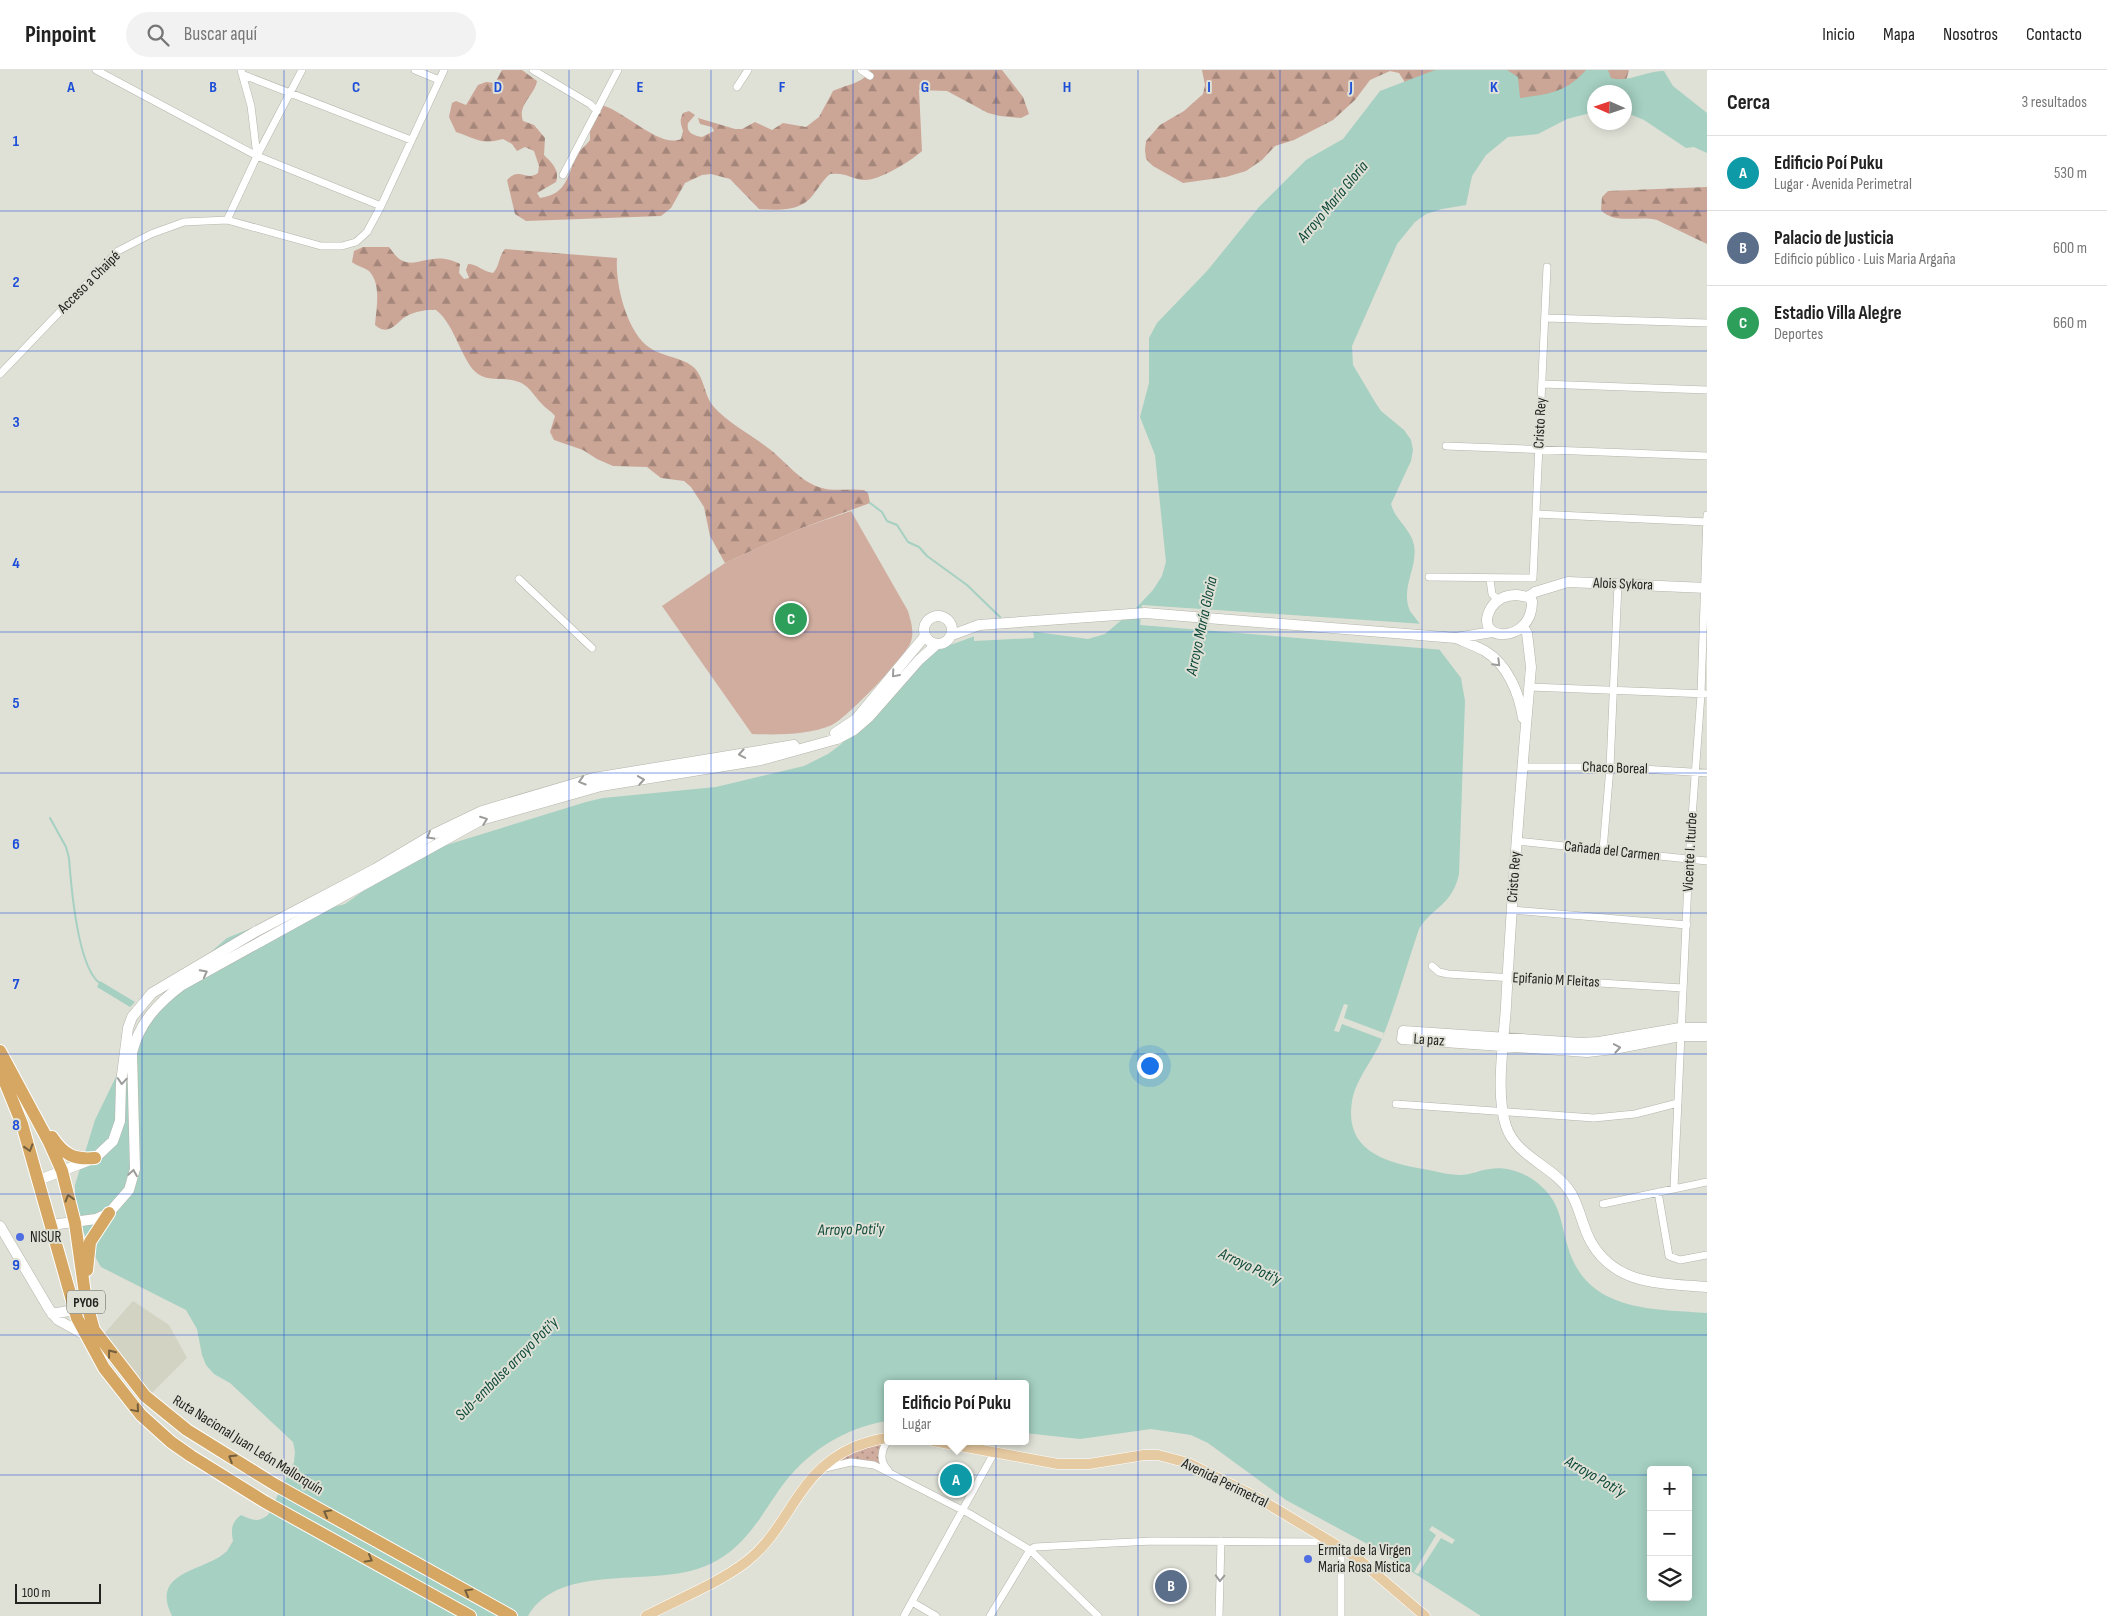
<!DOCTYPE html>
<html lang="es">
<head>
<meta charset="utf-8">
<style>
	body { margin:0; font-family:"Sofia Sans Condensed",sans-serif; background:#f2f2f2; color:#222 }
	.controls { position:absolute; right:15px; bottom:15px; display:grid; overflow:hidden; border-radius:5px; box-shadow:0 2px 12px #0003 }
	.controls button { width:45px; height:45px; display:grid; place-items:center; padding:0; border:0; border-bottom:1px solid #e0e0e0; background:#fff; color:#222; font:25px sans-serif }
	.compass { position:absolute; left:1587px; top:15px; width:45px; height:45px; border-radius:50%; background:#fff; box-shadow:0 2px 12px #0003; rotate:273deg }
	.scale { position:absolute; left:15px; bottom:12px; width:86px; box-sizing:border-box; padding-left:5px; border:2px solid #232320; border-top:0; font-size:14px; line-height:18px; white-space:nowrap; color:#232320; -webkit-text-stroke:4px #dfe0d6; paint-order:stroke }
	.you { position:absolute; left:1149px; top:995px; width:18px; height:18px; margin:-12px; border:4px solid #fff; border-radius:50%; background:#1a73e8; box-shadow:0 0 0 8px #1a73e833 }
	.badge { display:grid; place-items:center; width:32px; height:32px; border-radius:50%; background:#4e6ee2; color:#fff; font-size:16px; font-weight:700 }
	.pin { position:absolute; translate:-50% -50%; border:2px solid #fff; box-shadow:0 1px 5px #0006 }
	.popup { position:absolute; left:884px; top:1310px; width:145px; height:65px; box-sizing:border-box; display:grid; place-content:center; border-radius:5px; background:#fff; filter:drop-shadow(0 1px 4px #0005); font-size:16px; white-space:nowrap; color:#767676 }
	.popup b { font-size:19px; color:#222 }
	.popup::after { content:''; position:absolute; left:50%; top:100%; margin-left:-10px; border:10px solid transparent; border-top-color:#fff }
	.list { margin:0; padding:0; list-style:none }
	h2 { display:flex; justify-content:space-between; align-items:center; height:65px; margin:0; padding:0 20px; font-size:21px }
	h2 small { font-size:16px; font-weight:400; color:#767676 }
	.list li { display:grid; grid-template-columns:32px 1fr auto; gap:15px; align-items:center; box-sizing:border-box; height:75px; padding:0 20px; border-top:1px solid #e0e0e0 }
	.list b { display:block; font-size:19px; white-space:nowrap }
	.list p { margin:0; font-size:16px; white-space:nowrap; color:#767676 }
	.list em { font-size:16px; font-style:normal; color:#767676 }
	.icon { flex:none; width:28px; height:28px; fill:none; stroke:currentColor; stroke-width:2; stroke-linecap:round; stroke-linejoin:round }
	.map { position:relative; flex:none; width:1707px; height:1546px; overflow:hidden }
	header { display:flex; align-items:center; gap:30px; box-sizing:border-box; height:70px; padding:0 25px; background:#fff; border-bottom:1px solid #e0e0e0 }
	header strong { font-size:24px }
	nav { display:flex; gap:28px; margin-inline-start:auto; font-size:18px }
	.search { width:350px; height:45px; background:#f2f2f2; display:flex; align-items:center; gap:12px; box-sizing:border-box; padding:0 18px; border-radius:28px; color:#767676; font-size:19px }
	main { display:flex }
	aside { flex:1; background:#fff }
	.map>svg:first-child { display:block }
	.built { fill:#d3d3c3 }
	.forest { fill:url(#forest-firs) }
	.park { fill:url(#park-dots) }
	.pitch { fill:#d0ad9f }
	.water { fill:#a5d0c2; fill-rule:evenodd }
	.pier { fill:#dfe0d6 }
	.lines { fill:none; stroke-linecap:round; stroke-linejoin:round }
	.stream { stroke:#a5d0c2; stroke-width:2 }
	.street-casing { stroke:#b4b4ab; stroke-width:8 }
	.secondary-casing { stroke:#b4b4ab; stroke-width:11 }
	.primary-casing { stroke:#fff; stroke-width:11 }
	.highway-casing { stroke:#fff; stroke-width:14 }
	.street { stroke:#fff; stroke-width:7 }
	.secondary { stroke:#fff; stroke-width:10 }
	.primary { stroke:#e6caa1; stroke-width:10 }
	.highway { stroke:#d5a762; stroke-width:12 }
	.oneway { stroke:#9c9c9b }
	.oneway2 { stroke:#735e3e }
	.grid { fill:none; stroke:#1d4ed8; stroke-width:1; stroke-opacity:0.55 }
	.poi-dot { fill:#4e6ee2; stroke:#dfe0d6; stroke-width:2 }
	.labels { text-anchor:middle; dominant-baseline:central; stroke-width:4; stroke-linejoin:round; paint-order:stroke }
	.shield { fill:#dfe0d6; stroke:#5b5c57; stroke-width:1 }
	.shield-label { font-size:14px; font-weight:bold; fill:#232320 }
	.street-label { font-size:15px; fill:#232320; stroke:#dfe0d6 }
	.poi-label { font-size:15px; fill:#232320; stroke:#dfe0d6; text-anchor:start }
	.water-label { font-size:16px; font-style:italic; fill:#0d493a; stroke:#dfe0d6 }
	.grid-label { font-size:16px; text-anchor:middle; font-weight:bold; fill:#1d4ed8; stroke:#dfe0d6; stroke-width:4; stroke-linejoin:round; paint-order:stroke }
</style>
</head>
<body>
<header>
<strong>Pinpoint</strong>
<div class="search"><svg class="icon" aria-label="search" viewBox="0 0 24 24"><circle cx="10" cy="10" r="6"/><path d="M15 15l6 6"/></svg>Buscar aquí</div>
<nav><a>Inicio</a><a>Mapa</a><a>Nosotros</a><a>Contacto</a></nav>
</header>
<main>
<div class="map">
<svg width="1707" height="1546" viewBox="0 0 1707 1546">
	<defs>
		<pattern id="forest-firs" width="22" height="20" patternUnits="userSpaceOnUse" patternTransform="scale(1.25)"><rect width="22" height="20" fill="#cba596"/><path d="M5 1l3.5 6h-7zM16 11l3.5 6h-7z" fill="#a4867a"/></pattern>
		<pattern id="park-dots" width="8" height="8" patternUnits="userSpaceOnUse" patternTransform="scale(1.25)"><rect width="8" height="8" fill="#d0ad9f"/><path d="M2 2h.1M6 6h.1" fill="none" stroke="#a88c81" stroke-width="1.8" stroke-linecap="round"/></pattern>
	</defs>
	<rect width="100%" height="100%" fill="#dfe0d6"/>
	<path class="built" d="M 133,1231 L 169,1255 L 187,1288 L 150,1325 L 103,1265 Z"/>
	<path class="forest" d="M 502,0 L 522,0 L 537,11 C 535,25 517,35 523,51 L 534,55 L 545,68 L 544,85 C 552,93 560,100 556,112 L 537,123 L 540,128 C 568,124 567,105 577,85 C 580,79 586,76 590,70 L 590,48 L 600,35 C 622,38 659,79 681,69 L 683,61 C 681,53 679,52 683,43 L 689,41 L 695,45 L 688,53 C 686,63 693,65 702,67 L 714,61 L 712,57 L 700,54 L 698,48 L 735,59 L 742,59 L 755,52 L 772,60 L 783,53 L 806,57 L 819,47 L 833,21 C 845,15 865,13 870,0 L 1002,0 L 1023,27 L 1029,44 L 1021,48 L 1000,46 L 988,43 L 947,21 L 919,20 L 922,81 C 911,91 880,110 865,110 C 852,110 848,102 830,104 C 823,110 819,117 813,125 C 800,142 779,140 759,139 L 730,109 L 711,104 L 702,105 L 685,113 L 671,138 L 661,146 L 526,151 L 515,144 L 507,110 C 520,96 526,112 538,103 L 539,96 L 534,81 L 525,77 L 517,81 L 512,74 L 503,69 C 481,75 477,69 456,62 L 449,47 L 452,33 L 456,31 L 466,35 L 478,15 L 486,12 L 495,13 Z
		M 1202,0 L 1629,0 L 1623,22 L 1602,20 L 1554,31 L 1405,22 L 1404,11 L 1399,3 L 1390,1 L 1370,10 L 1355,30 L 1333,50 L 1294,70 L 1275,76 L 1262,90 L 1246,101 L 1226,107 L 1183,113 L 1153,96 L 1146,89 L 1145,80 L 1146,71 L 1160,55 L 1184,41 L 1203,24 L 1205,15 Z
		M 1707,117 L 1707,174 L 1657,150 C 1640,145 1614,155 1601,140 L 1602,127 L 1608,121 Z
		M 363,177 L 389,177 C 393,182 397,189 403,191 C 418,198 434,180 460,194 L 459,203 L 464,209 L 469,208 L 466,200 L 468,194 C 477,194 484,202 493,203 C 500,196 498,187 505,179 L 617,188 C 615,214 627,263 650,278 C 663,287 681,287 692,296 C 704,305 704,325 713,336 C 728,353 750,364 768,378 C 785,390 799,412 822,418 C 835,422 850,418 864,420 L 868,423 L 870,433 L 802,458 L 725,493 L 710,466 L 704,437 L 691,417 L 684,411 L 661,408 L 647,397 L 613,396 L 597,389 L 583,380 L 554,370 L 550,362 L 555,346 C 551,341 545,338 541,333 C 531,322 528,313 512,310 C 501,308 488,311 478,304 C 462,293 455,254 436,240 C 427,239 413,242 405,247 C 396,253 389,267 375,255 C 376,239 382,215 369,201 C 364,197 356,196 352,192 L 354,181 Z"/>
	<path class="park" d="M 885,1370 L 883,1397 L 832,1392 L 838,1388 Z"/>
	<path class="pitch" d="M 851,441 L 908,541 C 911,552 915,563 910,574 C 901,591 848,647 832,655 C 809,665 777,665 752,664 L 662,536 L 725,493 L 802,458 Z"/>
	<path class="water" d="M 1435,0 L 1507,0 L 1518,7 L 1520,28 C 1548,24 1566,23 1586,0 L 1608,0 L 1611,8 C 1628,13 1646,1 1664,1 L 1673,16 L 1707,43 L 1707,83 L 1694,77 L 1686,78 L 1644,50 L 1625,42 L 1624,22 L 1594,22 L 1594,42 L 1567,49 L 1538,64 L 1508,67 L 1486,85 L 1472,106 L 1466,135 L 1442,139 L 1426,144 L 1415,152 L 1397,174 L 1352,276 L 1353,295 L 1375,332 L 1381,341 L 1404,360 L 1411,370 L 1413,380 L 1411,391 L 1391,434 C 1395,450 1411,459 1414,475 C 1418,498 1400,518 1410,541 L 1461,608 L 1465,631 L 1459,804 C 1452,836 1433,836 1419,859 C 1407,894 1397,931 1383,966 C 1375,988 1356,1008 1352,1031 C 1344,1081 1385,1092 1423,1099 C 1435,1101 1448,1105 1460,1105 C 1471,1105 1480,1100 1490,1099 C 1508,1096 1529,1104 1542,1117 C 1560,1133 1561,1153 1567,1174 C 1585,1242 1651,1239 1707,1243 L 1707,1546 L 1481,1546 L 1373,1477 L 1286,1430 L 1208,1373 L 1191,1365 L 1151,1359 L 1080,1369 L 1025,1363 L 1025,1314 L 887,1314 L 887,1351 C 843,1358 805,1383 779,1420 C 759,1449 744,1478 710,1494 C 656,1520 560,1490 528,1546 L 172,1546 C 149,1500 206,1502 227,1481 C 229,1478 231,1474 233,1471 C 231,1459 231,1453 241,1445 C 252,1450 258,1453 268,1445 L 294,1392 L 295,1382 L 293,1372 L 230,1313 L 214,1304 L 206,1295 L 202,1285 L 197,1259 L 186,1240 L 101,1197 L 88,1174 L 77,1144 L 75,1131 L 75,1115 L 95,1050 L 145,947 L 168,919 L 227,868 L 249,859 L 345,834 L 414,785 L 586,732 L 603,728 L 716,717 L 804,696 L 828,684 L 840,675 L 859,657 L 917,592 L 939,579 L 978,565 L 1022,560 L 1088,569 L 1105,564 L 1137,537 L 1153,520 L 1162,506 L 1166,492 L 1155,385 L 1140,347 L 1149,313 L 1149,268 L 1157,253 L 1207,201 L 1259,137 L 1306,90 L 1343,69 L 1380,21 ZM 1651,1400 L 1688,1400 L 1688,1527 L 1651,1527 Z
		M 100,911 L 135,932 L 130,937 L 97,917 Z"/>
	<path class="pier" d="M 1142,535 L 1424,554 L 1444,580 L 1140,555 Z
		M 1022,558 L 1033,559 L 1034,568 L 974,571 L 974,564 L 977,563 Z
		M 1344,934 L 1348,935 L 1344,948 L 1384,963 L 1382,969 L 1342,954 L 1339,962 L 1334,961 Z
		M 1432,1456 L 1455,1470 L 1452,1474 L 1441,1468 L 1418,1504 L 1414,1502 L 1436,1465 L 1429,1460 Z"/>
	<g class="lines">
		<path class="stream" d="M 870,433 L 882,442 L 887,451 L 897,455 L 908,472 L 919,477 L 927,486 L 967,515 L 1000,547 L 1001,551
			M 50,748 L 66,777 L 69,788 C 71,815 78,900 101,914"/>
		<defs>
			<path id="street" d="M 96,0 L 257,86 L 381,136
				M 415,0 L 439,10
				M 533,0 L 590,34 L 597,41
				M 861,0 L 870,6
				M 244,5 L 411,70
				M 737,17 L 748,0
				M 257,86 L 302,0
				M 563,105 L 618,0
				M 227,150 L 257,86 L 251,36 L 241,0
				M 1546,248 L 1707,253
				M 0,304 L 118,181 L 151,164 L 184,152 L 227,150 L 321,176 L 342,176 L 356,172 L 367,162 L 381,136 L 444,0
				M 1542,314 L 1707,320
				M 1446,376 L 1707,386
				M 1536,444 L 1707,452
				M 1429,507 L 1533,508 L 1547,197
				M 519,509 L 592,578
				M 1490,510 L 1492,524 L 1498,530
				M 1530,617 L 1707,624
				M 1523,697 L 1610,697 L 1707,703
				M 1516,771 L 1707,791
				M 1603,780 L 1610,697 L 1618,514
				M 1512,840 L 1687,855
				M 1432,896 L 1439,902 L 1448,904 L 1683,918
				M 1396,1034 L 1594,1048 L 1635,1044 L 1678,1033
				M 1674,1118 L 1689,789 L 1701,624 L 1707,445
				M 1658,1122 L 1669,1186 L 1680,1190 L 1707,1185
				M 1603,1134 L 1707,1112
				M 825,1398 L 851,1392 L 874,1395 L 970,1444 L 1030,1480 L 1098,1546
				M 888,1400 C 879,1392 881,1379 888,1371
				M 1030,1480 L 1035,1477 L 1153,1471 L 1329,1472
				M 912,1532 L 936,1546
				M 904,1546 L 994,1383
				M 990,1546 L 1030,1480
				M 1219,1546 L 1221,1471
				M 1341,1546 L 1341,1478"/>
			<path id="secondary" d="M 1517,525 L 1528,527 L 1532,531 C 1533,575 1471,573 1491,538 C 1497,528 1506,525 1517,525 Z
				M 1528,527 L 1535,522 L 1568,512 L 1707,518
				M924 560a14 14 0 1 1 28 0a14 14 0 1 1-28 0Z
				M 1523,557 L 1527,563 L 1531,597 C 1521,710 1512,823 1506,936 C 1504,971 1495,1023 1506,1056 C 1516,1087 1554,1096 1571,1123 C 1580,1138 1582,1156 1591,1172 C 1616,1216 1662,1213 1707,1217
				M 952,565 L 979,555 L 1145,543 L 1456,568 L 1492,562
				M 1456,568 C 1465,572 1476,576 1485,581 C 1508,595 1519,623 1523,648
				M 835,663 L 856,649 L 925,566
				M 1707,958 L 1680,958 L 1599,972 L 1581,973 L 1403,961 L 1402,969 L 1587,982 L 1614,979 L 1680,966 L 1707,966
				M 39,1110 L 95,1088 L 113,1071 L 120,1051 L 121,1013 L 128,958 L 132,947 L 152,923 L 255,862 L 375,799 L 432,765 L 482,741 L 594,708 L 794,675
				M 51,1155 L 96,1149 L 109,1143 L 129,1120 L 135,1099 L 132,983 C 139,953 158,933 182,915 L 481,750 L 601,716 L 761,690 L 837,669 L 854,660 L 869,647 L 919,590 L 937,574
				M 0,1156 L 49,1239 L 58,1250 L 85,1265
				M 52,1244 L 74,1240"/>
			<path id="primary" d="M 933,1371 L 1058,1394 L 1089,1394 L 1144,1385 L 1158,1385 L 1188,1393 L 1258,1428 L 1356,1487 L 1425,1546
				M 646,1546 C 678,1529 717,1514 746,1492 C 791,1457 796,1402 854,1377 C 865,1373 876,1369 887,1368"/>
			<path id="highway" d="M 0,981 L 49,1072 L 62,1101 L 75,1153 L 86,1231 L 94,1260 L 145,1326 L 187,1360 L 274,1414 L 511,1546
				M 0,1000 L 22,1054 L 77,1248 L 104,1298 L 141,1345 L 171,1372 L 191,1386 L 265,1432 L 470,1546
				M 52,1067 C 64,1085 74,1090 95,1088
				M 87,1200 L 90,1172 L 109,1143"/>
		</defs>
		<use href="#street" class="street-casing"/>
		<use href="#secondary" class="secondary-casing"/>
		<use href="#primary" class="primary-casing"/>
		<use href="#highway" class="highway-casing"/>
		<use href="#street" class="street"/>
		<use href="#secondary" class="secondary"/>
		<use href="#primary" class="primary"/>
		<use href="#highway" class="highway"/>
	</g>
	<defs><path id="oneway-chevron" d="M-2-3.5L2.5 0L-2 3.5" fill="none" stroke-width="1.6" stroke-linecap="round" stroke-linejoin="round" transform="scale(1.25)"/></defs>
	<g class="oneway">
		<use href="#oneway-chevron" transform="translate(1497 593) rotate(45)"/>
		<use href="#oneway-chevron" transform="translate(895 604) rotate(131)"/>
		<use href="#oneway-chevron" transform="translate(742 684) rotate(170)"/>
		<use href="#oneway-chevron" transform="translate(641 710) rotate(-9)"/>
		<use href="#oneway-chevron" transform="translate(582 711) rotate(163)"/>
		<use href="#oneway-chevron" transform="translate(484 750) rotate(-21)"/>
		<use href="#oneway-chevron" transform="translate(430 766) rotate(150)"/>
		<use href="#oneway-chevron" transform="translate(204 903) rotate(-28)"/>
		<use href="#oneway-chevron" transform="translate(1617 978) rotate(-10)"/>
		<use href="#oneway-chevron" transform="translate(122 1011) rotate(94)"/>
		<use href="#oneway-chevron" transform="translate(133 1103) rotate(-81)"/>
		<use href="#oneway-chevron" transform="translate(1220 1508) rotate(92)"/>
	</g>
	<g class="oneway2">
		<use href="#oneway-chevron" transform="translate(29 1078) rotate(73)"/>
		<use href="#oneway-chevron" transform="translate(69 1128) rotate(-105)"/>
		<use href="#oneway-chevron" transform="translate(111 1283) rotate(-128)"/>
		<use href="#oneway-chevron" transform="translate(136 1339) rotate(50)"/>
		<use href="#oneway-chevron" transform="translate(232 1388) rotate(-148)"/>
		<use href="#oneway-chevron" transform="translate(327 1443) rotate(-151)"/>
		<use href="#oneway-chevron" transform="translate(369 1489) rotate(29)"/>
		<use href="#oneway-chevron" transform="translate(468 1522) rotate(-151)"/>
	</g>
	<path class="grid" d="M 142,0 L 142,1546M 284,0 L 284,1546M 427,0 L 427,1546M 569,0 L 569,1546M 711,0 L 711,1546M 853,0 L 853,1546M 996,0 L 996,1546M 1138,0 L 1138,1546M 1280,0 L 1280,1546M 1422,0 L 1422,1546M 1565,0 L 1565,1546M 0,141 L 1707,141M 0,281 L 1707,281M 0,422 L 1707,422M 0,562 L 1707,562M 0,703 L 1707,703M 0,843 L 1707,843M 0,984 L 1707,984M 0,1124 L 1707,1124M 0,1265 L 1707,1265M 0,1405 L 1651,1405M 1688,1405 L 1707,1405"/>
	<g class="poi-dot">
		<circle cx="20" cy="1167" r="5"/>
		<circle cx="1308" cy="1489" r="5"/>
	</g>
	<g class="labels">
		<rect class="shield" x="67" y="1220.5" width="38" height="23" rx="4"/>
		<g class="shield-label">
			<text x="86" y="1232">PY06</text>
		</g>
		<g class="street-label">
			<text transform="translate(89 212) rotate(-45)">Acceso a Chaipé</text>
			<text transform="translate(1540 353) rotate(-87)">Cristo Rey</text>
			<text transform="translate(1623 514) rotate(2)">Alois Sykora</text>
			<text transform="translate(1615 698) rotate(2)">Chaco Boreal</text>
			<text transform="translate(1612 781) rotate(6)">Cañada del Carmen</text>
			<text transform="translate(1690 782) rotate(-87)">Vicente I. Iturbe</text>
			<text transform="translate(1514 807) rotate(-86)">Cristo Rey</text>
			<text transform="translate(1556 910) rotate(3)">Epifanio M Fleitas</text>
			<text transform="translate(1429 970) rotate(4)">La paz</text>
			<text transform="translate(248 1375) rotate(32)">Ruta Nacional Juan León Mallorquín</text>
			<text transform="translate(1225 1413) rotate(26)">Avenida Perimetral</text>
		</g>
		<g class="poi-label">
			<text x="30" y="1167">NISUR</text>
			<text x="1318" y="1480">Ermita de la Virgen<tspan x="1318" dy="17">Maria Rosa Mística</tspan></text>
		</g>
		<g class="water-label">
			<text transform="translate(1333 132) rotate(-50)">Arroyo María Gloria</text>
			<text transform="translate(1202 556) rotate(-78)">Arroyo María Gloria</text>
			<text transform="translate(851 1160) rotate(-1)">Arroyo Poti'y</text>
			<text transform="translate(1250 1197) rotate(25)">Arroyo Poti'y</text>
			<text transform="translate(507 1299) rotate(-45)">Sub-embalse arroyo Poti'y</text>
			<text transform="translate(1595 1407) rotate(30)">Arroyo Poti'y</text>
		</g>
	</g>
	<g class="grid-label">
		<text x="71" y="22">A</text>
		<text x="213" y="22">B</text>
		<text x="356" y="22">C</text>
		<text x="498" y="22">D</text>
		<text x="640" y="22">E</text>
		<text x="782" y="22">F</text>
		<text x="925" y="22">G</text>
		<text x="1067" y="22">H</text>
		<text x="1209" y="22">I</text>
		<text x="1351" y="22">J</text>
		<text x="1494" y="22">K</text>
		<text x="16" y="76">1</text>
		<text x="16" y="217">2</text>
		<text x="16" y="357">3</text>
		<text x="16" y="498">4</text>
		<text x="16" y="638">5</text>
		<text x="16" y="779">6</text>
		<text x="16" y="919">7</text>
		<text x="16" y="1060">8</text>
		<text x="16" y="1200">9</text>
	</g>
</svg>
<div class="controls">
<button>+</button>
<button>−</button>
<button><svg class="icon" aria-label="layers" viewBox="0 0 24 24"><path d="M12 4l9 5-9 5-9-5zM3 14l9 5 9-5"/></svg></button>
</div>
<svg class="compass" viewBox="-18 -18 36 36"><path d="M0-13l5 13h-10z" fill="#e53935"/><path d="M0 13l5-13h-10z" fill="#767676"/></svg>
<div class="scale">100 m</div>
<div class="you"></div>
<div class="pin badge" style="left:956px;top:1410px;background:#0f9aa8">A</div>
<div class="popup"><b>Edificio Poí Puku</b>Lugar</div>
<div class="pin badge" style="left:1171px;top:1516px;background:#5c6f8a">B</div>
<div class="pin badge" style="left:791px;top:549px;background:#2e9e5b">C</div>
</div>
<aside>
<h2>Cerca<small>3 resultados</small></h2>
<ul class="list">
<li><span class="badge" style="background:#0f9aa8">A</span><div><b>Edificio Poí Puku</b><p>Lugar · Avenida Perimetral</p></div><em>530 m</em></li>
<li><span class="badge" style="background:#5c6f8a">B</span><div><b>Palacio de Justicia</b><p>Edificio público · Luis Maria Argaña</p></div><em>600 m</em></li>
<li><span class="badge" style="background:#2e9e5b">C</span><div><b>Estadio Villa Alegre</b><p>Deportes</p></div><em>660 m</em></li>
</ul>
</aside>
</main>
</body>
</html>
